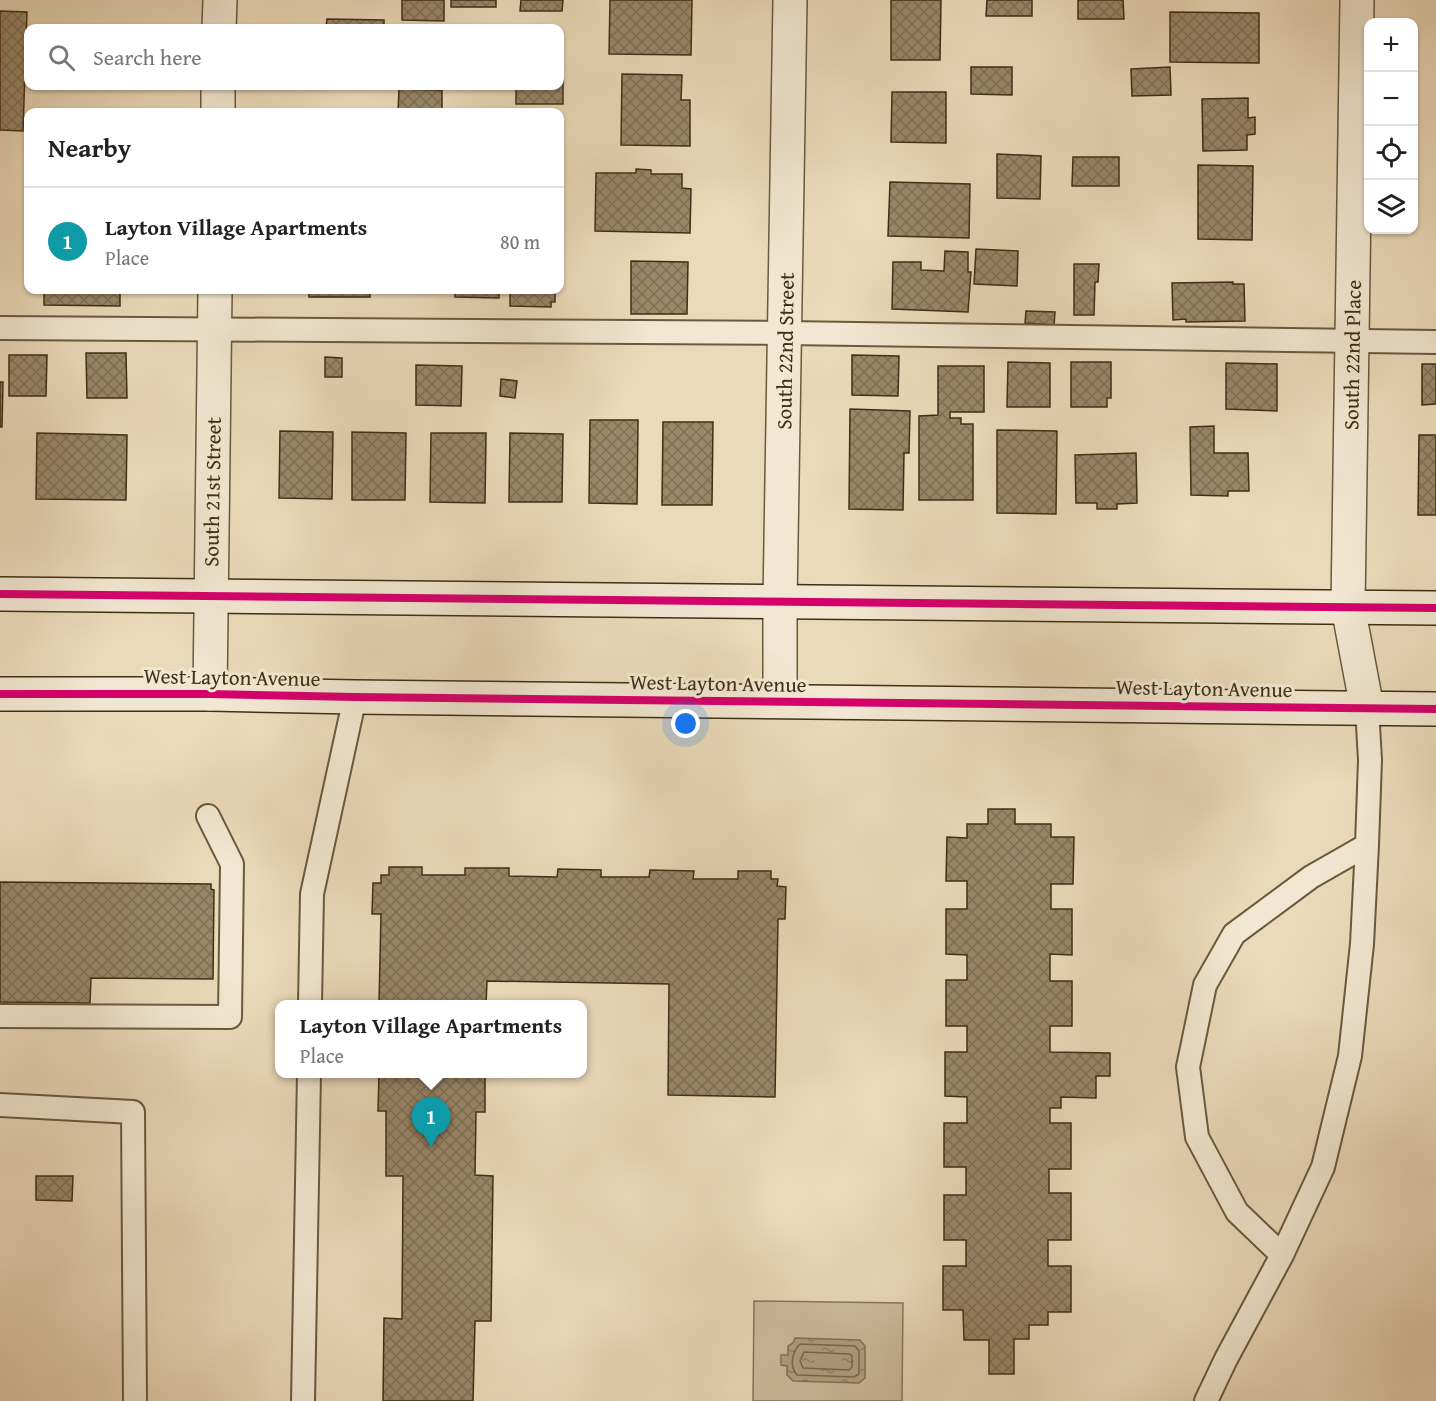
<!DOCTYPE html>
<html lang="en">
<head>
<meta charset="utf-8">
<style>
	body { margin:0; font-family:"Gentium Book Plus",serif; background:#f6f6f6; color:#222 }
	.controls { position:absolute; right:18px; top:18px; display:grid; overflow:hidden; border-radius:12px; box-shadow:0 2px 4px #0004 }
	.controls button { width:54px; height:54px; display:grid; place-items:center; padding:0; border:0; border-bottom:2px solid #e0e0e0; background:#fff; color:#222; font:30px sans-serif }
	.you { position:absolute; left:686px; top:724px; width:21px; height:21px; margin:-15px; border:4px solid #fff; border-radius:50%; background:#1a73e8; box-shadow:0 0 0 9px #1a73e833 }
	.badge { display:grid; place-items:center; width:39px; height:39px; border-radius:50%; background:#8f2418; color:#fff; font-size:20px; font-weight:700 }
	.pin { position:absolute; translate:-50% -50px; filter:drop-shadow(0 2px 3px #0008) }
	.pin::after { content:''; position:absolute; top:32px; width:21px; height:18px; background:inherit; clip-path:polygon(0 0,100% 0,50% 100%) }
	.popup { position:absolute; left:275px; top:1000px; width:312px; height:78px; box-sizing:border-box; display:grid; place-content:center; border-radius:12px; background:#fff; filter:drop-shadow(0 2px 4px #0005); font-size:20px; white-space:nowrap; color:#767676 }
	.popup b { font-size:22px; color:#222 }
	.popup::after { content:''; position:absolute; left:50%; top:100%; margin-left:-12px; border:12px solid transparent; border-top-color:#fff }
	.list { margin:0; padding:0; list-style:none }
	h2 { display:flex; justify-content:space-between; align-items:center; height:78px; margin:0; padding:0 24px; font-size:26px }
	h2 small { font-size:20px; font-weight:400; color:#767676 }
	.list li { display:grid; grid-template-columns:39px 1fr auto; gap:18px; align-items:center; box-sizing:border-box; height:108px; padding:0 24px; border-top:2px solid #e0e0e0 }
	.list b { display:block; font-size:22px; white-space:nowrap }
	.list p { margin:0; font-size:20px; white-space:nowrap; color:#767676 }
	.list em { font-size:20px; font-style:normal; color:#767676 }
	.icon { flex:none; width:33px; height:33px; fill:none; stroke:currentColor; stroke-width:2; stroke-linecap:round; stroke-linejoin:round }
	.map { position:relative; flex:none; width:1436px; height:1401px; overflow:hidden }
	.search { position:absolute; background:#fff; box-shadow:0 2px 4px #0004; left:24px; top:24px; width:540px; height:66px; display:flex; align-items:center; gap:15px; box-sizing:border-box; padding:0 21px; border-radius:12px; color:#767676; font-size:22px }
	.panel { position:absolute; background:#fff; box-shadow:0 2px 4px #0004; left:24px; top:108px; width:540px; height:186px; border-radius:12px }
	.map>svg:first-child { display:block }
	.park { fill:#cebd9d; stroke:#877659; stroke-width:1.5 }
	.water { fill:url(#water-ripples); stroke:#847256; stroke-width:1.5 }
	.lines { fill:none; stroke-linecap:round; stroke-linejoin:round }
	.shore { stroke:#78674b; stroke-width:1.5 }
	.building { fill:url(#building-cross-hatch); stroke:#402e15; stroke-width:1.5 }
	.service-casing { stroke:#6b593e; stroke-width:26 }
	.minor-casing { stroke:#6b593e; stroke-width:36 }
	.secondary-casing { stroke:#402e15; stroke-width:36 }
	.service { stroke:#f2e7d2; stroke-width:22 }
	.minor { stroke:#f2e7d2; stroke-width:33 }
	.secondary { stroke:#f2e7d2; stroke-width:33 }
	.cycleway-casing { stroke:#f2e7d2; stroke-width:11 }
	.cycleway { stroke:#d6006c; stroke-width:8 }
	.labels { text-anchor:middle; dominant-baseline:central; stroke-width:6; stroke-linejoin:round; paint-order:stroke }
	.street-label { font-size:21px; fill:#402e15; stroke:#f2e7d2 }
</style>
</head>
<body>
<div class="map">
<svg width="1436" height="1401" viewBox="0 0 1436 1401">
	<defs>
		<pattern id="water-ripples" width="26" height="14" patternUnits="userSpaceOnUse" patternTransform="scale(1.5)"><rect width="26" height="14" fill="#b1a081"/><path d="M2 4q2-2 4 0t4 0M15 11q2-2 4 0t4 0" fill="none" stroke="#918368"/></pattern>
		<pattern id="building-cross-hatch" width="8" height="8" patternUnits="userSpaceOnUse" patternTransform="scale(1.5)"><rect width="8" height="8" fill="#99876a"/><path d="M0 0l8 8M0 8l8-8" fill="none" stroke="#7e6f56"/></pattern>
	</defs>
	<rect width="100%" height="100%" fill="#ebdab9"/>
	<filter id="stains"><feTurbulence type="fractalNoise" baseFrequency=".00333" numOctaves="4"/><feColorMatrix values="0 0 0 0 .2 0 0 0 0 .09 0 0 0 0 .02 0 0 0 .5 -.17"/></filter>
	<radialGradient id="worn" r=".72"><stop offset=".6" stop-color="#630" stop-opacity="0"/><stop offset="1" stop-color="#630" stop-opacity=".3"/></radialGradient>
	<path class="park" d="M 754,1301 L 903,1303 L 902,1401 L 753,1401 Z"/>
	<path class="water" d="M 795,1338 L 860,1340 L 865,1346 L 865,1378 L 859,1383 L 793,1381 L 787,1375 L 787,1366 L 781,1365 L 781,1355 L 788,1355 L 788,1346 L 793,1343 Z"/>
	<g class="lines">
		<path class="shore" d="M 800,1344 L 855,1346 L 859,1351 L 859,1374 L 854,1377 L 797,1375 C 789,1366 792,1352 800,1344 Z
			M 804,1352 L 850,1354 L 852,1356 L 852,1367 L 849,1370 L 803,1368 L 800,1361 Z"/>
	</g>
	<path class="building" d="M 402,0 L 444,0 L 444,21 L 402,20 Z
		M 451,0 L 496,0 L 496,7 L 451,7 Z
		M 521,0 L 563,0 L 562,11 L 520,11 Z
		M 610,0 L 692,0 L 691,55 L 609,54 Z
		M 891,0 L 941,0 L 940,60 L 891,60 Z
		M 987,0 L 1032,0 L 1032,16 L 986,16 Z
		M 1078,0 L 1123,0 L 1124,19 L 1078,19 Z
		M 0,11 L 27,12 L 23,131 L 0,130 Z
		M 1170,12 L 1259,13 L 1259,63 L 1170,62 Z
		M 327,19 L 384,20 L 384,28 L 326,28 Z
		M 560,61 L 563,61 L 563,104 L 516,104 L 516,86 L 560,86 Z
		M 971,67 L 1012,67 L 1012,95 L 971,94 Z
		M 1170,67 L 1171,95 L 1132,96 L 1131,69 Z
		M 622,74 L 682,75 L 681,100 L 690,100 L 690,146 L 621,145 Z
		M 399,89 L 442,90 L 442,112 L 398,112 Z
		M 892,92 L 946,92 L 946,143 L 891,142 Z
		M 1248,98 L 1248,118 L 1255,117 L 1255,134 L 1247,135 L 1247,150 L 1203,151 L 1202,99 Z
		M 997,154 L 1041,156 L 1040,199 L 997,198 Z
		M 1073,157 L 1119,157 L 1119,186 L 1072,186 Z
		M 1198,165 L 1253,166 L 1252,240 L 1198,239 Z
		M 636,169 L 651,170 L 651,174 L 682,174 L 682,188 L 691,189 L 690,233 L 595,231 L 596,173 L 636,173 Z
		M 890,182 L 970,184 L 969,238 L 888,236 Z
		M 976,249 L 1018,251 L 1017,286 L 974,284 Z
		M 945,251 L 968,252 L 968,272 L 971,272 L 968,312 L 892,309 L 893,262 L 921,262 L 921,270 L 944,271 Z
		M 631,261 L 688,262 L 687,314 L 631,314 Z
		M 1074,264 L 1099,264 L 1098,282 L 1095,282 L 1094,315 L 1074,315 Z
		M 1233,282 L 1233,284 L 1244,284 L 1245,321 L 1186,322 L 1186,319 L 1173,320 L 1172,283 Z
		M 44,290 L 120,290 L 120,306 L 44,305 Z
		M 309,290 L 370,290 L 370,297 L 309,297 Z
		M 455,290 L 499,290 L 499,298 L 455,297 Z
		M 510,290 L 552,290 L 552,292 L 555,293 L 555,302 L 551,302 L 551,307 L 510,306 Z
		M 1026,311 L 1055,312 L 1054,325 L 1025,323 Z
		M 86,353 L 126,353 L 127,398 L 87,398 Z
		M 9,355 L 47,355 L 46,396 L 9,396 Z
		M 852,355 L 899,356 L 898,396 L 852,395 Z
		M 325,357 L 342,358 L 342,377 L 325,377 Z
		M 1008,362 L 1050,363 L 1050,407 L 1007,407 Z
		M 1071,362 L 1111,362 L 1111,398 L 1107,398 L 1107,407 L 1071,407 Z
		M 1226,363 L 1277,364 L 1277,411 L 1226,409 Z
		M 1422,364 L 1436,364 L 1436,404 L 1422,405 Z
		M 416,365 L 462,366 L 461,406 L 416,405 Z
		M 938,366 L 984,366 L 984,412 L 950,412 L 950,418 L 961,418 L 961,424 L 973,424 L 973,500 L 919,500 L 919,416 L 938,415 Z
		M 501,379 L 517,381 L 515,398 L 500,396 Z
		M 0,382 L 3,382 L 2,427 L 0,427 Z
		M 850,409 L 910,411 L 909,453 L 904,453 L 903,510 L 849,509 Z
		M 590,420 L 638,420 L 637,504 L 589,503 Z
		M 663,422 L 713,422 L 712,505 L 662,505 Z
		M 1214,426 L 1214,453 L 1248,453 L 1249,491 L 1228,491 L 1228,496 L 1191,495 L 1190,427 Z
		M 997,430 L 1057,431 L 1056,514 L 997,513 Z
		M 280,431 L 333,432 L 332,499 L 279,498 Z
		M 352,432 L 406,433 L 405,500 L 352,500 Z
		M 37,433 L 127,435 L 126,500 L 36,499 Z
		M 431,433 L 486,433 L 485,503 L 430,502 Z
		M 510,433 L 563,434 L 562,502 L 509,502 Z
		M 1419,435 L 1436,435 L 1436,515 L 1418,515 Z
		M 1136,453 L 1137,503 L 1117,504 L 1117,509 L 1097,509 L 1097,503 L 1076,503 L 1075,455 Z
		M 988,809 L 1015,809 L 1015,824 L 1051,824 L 1051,837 L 1074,837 L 1073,884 L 1051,884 L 1051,909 L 1072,909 L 1072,955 L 1050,954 L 1050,981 L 1072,981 L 1072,1026 L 1050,1026 L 1050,1052 L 1110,1053 L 1110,1076 L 1096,1076 L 1096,1098 L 1061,1097 L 1061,1108 L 1050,1108 L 1050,1123 L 1071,1123 L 1071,1169 L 1049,1169 L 1049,1193 L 1071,1193 L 1071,1240 L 1048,1240 L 1048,1266 L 1071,1266 L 1071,1312 L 1048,1312 L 1048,1325 L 1029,1325 L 1029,1339 L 1014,1339 L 1014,1374 L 989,1374 L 989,1340 L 964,1340 L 963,1310 L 943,1310 L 943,1266 L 966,1266 L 966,1240 L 944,1240 L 944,1195 L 966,1195 L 966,1167 L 944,1167 L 944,1123 L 967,1123 L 967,1097 L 945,1096 L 945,1052 L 967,1052 L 967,1026 L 946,1026 L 946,980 L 967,980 L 967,955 L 946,954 L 946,909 L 967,909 L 967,881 L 946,881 L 947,837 L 967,838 L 967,824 L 988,824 Z
		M 389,867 L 422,867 L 422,875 L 465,875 L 465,868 L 509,868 L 509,876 L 557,877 L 558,869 L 601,870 L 601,877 L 649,877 L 650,870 L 694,871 L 693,879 L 738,879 L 738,871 L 771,871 L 771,879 L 778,879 L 777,886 L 786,887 L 785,919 L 778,919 L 775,1097 L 668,1095 L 669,984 L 487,981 L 486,1004 L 379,1004 L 381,914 L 372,914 L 373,883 L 381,883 L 381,875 L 389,875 Z
		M 0,882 L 211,884 L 211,889 L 214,890 L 213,979 L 91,978 L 90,1003 L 0,1002 Z
		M 379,1074 L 485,1074 L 485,1112 L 476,1112 L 475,1175 L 493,1176 L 491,1321 L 475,1321 L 473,1401 L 383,1401 L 384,1318 L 402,1319 L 403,1176 L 386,1176 L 386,1111 L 378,1111 Z
		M 36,1176 L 73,1176 L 72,1201 L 36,1200 Z"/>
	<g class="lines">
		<defs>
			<path id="service" d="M 0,328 L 785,333 L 1436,342
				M 310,1004 L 312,894 L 355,697
				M 0,1016 L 230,1017 L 232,864 L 208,816
				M 0,1105 L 133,1112 L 135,1401
				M 1282,1255 L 1323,1167 L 1350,1056 L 1362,944 L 1367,845
				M 303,1401 L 309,1074
				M 1206,1401 L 1226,1359 L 1282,1255 L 1237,1212 L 1197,1137 L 1188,1067 L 1205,985 L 1234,934 L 1311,877 L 1367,845 L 1370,760 L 1367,708"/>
			<path id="minor" d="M 1357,0 L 1348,607 L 1367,708
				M 219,28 L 220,0
				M 218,112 L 218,86
				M 210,694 L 215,290
				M 780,701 L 780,601 L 790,0"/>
			<path id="secondary" d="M 0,594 L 1436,608
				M 0,694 L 210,694 L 355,697 L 1436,709"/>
		</defs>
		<use href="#service" class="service-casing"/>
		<use href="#minor" class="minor-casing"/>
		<use href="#secondary" class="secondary-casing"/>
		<use href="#service" class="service"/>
		<use href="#minor" class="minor"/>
		<use href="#secondary" class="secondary"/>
		<defs>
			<path id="cycleway" d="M 0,594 L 1436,608
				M 0,694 L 210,694 L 355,697 L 1436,709"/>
		</defs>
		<use href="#cycleway" class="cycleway-casing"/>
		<use href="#cycleway" class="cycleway"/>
	</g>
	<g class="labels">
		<g class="street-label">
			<text transform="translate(785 351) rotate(-89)">South 22nd Street</text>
			<text transform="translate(1352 355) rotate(-89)">South 22nd Place</text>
			<text transform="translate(212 492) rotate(-89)">South 21st Street</text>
			<text transform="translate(232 677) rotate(1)">West Layton Avenue</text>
			<text transform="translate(718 683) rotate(1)">West Layton Avenue</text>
			<text transform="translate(1204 688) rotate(1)">West Layton Avenue</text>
		</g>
	</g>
	<rect width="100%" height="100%" filter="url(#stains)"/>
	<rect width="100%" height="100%" fill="url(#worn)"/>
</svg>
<div class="controls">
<button>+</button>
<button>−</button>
<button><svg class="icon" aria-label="locate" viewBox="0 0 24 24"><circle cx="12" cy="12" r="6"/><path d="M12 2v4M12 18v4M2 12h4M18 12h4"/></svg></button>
<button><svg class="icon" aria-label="layers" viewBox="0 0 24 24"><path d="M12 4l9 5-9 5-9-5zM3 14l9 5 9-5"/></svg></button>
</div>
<div class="you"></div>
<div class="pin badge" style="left:431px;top:1147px;background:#0f9aa8">1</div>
<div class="popup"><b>Layton Village Apartments</b>Place</div>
<div class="search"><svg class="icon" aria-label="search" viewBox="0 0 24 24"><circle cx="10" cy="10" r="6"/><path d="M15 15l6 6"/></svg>Search here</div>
<section class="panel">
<h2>Nearby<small></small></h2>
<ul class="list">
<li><span class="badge" style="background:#0f9aa8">1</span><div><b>Layton Village Apartments</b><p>Place</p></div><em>80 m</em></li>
</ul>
</section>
</div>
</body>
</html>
